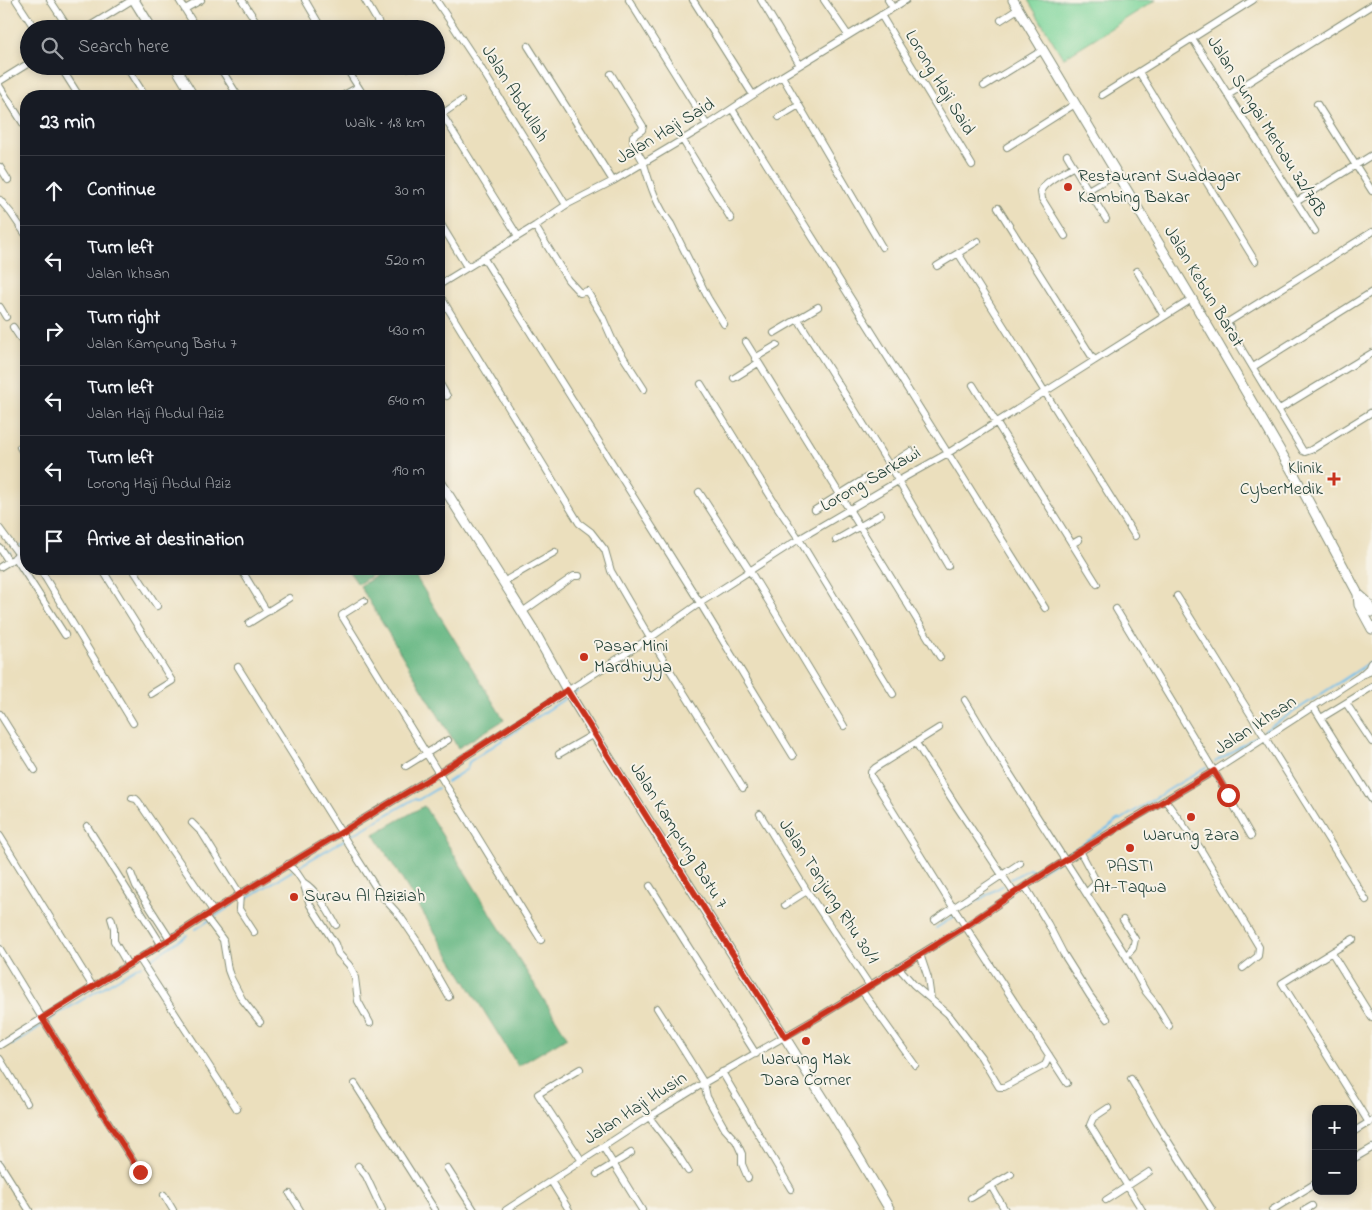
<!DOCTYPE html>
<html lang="en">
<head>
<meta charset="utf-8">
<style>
	body { margin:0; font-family:"Indie Flower",sans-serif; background:#20242c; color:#f1f3f6 }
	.controls { position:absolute; right:15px; bottom:15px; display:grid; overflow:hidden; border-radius:10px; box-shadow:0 2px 8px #0003 }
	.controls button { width:45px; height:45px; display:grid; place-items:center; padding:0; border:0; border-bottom:1px solid #363941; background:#171b24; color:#f1f3f6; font:25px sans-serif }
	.stop { position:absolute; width:15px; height:15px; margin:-11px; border:4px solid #c8321e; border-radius:50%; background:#fff }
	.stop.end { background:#c8321e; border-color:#fff; box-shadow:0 1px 5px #0008 }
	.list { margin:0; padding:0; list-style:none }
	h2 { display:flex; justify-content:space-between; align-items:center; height:65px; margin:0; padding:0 20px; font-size:21px }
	h2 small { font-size:16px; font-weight:400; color:#9ea1a6 }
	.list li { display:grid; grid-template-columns:32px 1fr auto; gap:15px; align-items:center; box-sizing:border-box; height:70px; padding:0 20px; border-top:1px solid #363941 }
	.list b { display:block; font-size:19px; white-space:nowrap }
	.list p { margin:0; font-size:16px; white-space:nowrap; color:#9ea1a6 }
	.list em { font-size:16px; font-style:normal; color:#9ea1a6 }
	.icon { flex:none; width:28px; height:28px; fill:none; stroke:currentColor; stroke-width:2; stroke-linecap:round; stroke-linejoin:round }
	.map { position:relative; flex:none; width:1372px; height:1210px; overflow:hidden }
	.search { position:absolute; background:#171b24; box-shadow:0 2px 8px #0003; left:20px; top:20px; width:425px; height:55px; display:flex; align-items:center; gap:12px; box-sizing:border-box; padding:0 18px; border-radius:28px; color:#9ea1a6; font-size:19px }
	.panel { position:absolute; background:#171b24; box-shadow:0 2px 8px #0003; left:20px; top:90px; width:425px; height:485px; border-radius:20px }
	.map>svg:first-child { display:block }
	.green { fill:#7ed69b; stroke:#4e8a68 }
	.forest { fill:#66b783; stroke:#427a5c }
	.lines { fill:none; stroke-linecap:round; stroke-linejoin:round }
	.stream { stroke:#71bfec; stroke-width:2 }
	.street-casing { stroke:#858e78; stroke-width:8 }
	.secondary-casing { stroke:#858e78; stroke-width:11 }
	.street { stroke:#fff; stroke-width:6 }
	.secondary { stroke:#fff; stroke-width:9 }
	.route { stroke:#c8321e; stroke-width:6 }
	.poi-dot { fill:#c8321e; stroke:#f7f3e8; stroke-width:2 }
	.labels { text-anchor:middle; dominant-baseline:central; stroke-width:4; stroke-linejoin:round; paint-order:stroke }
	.street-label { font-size:18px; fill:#1f3d34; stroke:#f7f3e8 }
	.poi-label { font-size:18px; fill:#1f3d34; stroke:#f7f3e8; text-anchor:start }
</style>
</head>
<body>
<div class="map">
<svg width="1372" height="1210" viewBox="0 0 1372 1210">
	<rect width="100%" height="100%" fill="#f7f3e8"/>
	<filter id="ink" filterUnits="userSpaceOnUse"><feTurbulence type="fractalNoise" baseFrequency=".02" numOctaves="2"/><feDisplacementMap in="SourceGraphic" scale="10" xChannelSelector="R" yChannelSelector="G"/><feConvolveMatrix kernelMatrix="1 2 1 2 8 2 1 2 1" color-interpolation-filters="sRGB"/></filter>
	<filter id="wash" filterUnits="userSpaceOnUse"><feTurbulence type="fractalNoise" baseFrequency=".0096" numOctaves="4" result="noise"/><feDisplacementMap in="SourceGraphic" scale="20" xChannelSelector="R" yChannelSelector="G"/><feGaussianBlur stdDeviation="1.12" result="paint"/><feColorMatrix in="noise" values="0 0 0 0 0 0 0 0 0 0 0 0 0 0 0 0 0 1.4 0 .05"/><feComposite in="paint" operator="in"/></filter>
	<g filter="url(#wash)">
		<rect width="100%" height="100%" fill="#ebdfbd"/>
		<path class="green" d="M 1028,0 L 1156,0 L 1063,58 Z"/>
		<path class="forest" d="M 347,569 L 379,569 L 380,570 L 358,584 Z
			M 388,569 L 411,569 L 504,720 L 458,748 L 360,586 Z
			M 424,806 L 567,1037 L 518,1066 L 374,834 Z"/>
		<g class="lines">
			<path class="stream" d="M 20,546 L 26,542
				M 9,553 L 11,552
				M 575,692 L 577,691
				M 1264,731 L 1369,663
				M 1215,762 L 1260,734
				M 447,782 L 467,769 L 469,762 L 566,698
				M 1064,856 L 1108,828 L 1117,820 L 1122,819 L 1157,797 L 1206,767
				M 296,868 L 414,799 L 418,800 L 438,788
				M 1011,879 L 1029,869 L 1038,873 L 1061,859
				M 247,898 L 292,871
				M 965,908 L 1002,886
				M 936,928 L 955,916
				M 196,929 L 234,904
				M 145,963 L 187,935
				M 49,1021 L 53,1017 L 141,965
				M 12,1045 L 41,1026"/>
		</g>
	</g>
	<g filter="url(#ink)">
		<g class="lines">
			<defs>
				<path id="street" d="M 16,0 L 35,29
					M 50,0 L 69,29
					M 179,0 L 197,29
					M 242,0 L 261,29
					M 305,0 L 322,29
					M 365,0 L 382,29
					M 436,0 L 481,68 L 566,205
					M 629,0 L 707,125
					M 693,0 L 753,95
					M 761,0 L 800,65
					M 824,0 L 848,35
					M 888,0 L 893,8
					M 185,9 L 201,0
					M 881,15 L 972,165
					M 1001,20 L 1018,9
					M 85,29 L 132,0
					M 178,29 L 182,26
					M 1192,38 L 1315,231
					M 528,46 L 613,181
					M 60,66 L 79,96
					M 126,66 L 145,96
					M 219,66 L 238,96
					M 345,66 L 364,96
					M 405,66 L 407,68
					M 1139,72 L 1255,261
					M 611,74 L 643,126 L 642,130 L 633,136 C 632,148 640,153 644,164 C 650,185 657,206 671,224 L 708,298 L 724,324
					M 782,76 L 882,247
					M 0,81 L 29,63
					M 984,86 L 1043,50
					M 0,87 L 26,128
					M 1102,95 L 1253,0
					M 1228,95 L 1372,5
					M 342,96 L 358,87
					M 461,101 L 442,114 L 518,236
					M 1317,104 L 1372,191
					M 732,109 L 1045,608
					M 779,117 L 799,105
					M 682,139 L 731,219
					M 1007,147 L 1075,104
					M 1067,155 L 1088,190
					M 0,167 L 8,180
					M 0,200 L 11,213 L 26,235
					M 1296,202 L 1372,155
					M 998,208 L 1094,360
					M 1106,219 L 1088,190 L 1117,173
					M 439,221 L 467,267
					M 535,226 L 568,280 L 580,293 L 587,291 L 602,316 L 613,341 L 644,389
					M 1372,232 L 1228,322 L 1232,333 L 1303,451 L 1305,452 L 1311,450 L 1372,412
					M 1065,236 L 1042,199 C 1042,197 1041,194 1041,191 C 1043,182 1066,171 1074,166
					M 958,253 L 1135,536
					M 483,257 L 700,603 L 793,756
					M 937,266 L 978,241
					M 1137,271 L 1164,316
					M 439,285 L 535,226 L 566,205 L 613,181 L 707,125 L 782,76 L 906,0
					M 439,294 L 579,523 L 591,532 L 605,550 L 611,571 L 650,638 L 743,788
					M 0,307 L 6,317
					M 798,319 L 889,465 L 948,566
					M 13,327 L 26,347
					M 774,333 L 818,307
					M 746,342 L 940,657
					M 755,358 L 777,345
					M 1253,367 L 1372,292
					M 734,378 L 758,363
					M 439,382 L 447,396
					M 701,384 L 774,502 L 799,539 L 893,694
					M 973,385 L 1097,584
					M 1278,410 L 1372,353
					M 20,447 L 26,458
					M 889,465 L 911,451
					M 699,492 L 750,571 L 844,726
					M 815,510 L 866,478
					M 0,529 L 19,555
					M 836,540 L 881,514
					M 1072,544 L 1079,540
					M 0,548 L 9,562
					M 15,557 L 65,635
					M 0,567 L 26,551
					M 40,569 L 133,723
					M 102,569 L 172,681 L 151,694
					M 133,569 L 157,606
					M 241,569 L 267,612
					M 503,582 L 555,552
					M 1177,596 L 1366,900
					M 364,601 L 342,615 L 342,616 L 541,940
					M 1116,609 L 1214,771 L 1251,836
					M 522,612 L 574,576 L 579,576
					M 249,623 L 289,598
					M 238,667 L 347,842 L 380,894 L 400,916 L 417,941 L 449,997
					M 1361,675 L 1372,671
					M 965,700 L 1008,771 L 1126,956
					M 1346,703 L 1372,742
					M 1313,706 L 1372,800
					M 0,714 L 35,770
					M 1321,718 L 1372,687
					M 939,728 L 875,768 L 871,772 L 871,776 L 947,898 L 1067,1083
					M 916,743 L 955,804 L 1014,893
					M 559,754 L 594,734
					M 406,766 L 448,740
					M 132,798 L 136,799 L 138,801 L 213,911
					M 1165,800 L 1200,848 L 1259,947 L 1258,956 L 1243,968
					M 760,814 L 807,891 L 870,986
					M 192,823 L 202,833 L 240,894 L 239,909 L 254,932
					M 87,826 L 161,944
					M 0,836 L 93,987
					M 1080,851 L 1096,881 L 1096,883 L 1087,892
					M 288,864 L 297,873 L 303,882 L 310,905 L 335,944 L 338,953 L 349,965 L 353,972 L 355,978 L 358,1001 L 370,1023
					M 131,873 L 136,886 L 170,939
					M 303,882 C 319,892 327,910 336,925
					M 650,886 L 756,1054
					M 1025,886 L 1048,924 L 1063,953 L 1090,996 L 1107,1019
					M 785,905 L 807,891
					M 205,916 L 223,940 L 228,970 L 231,978 L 242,999 L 260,1022
					M 111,918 L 114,928 L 114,941 L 128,965
					M 935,920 L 1020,863
					M 1123,920 L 1135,939 L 1133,948 L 1126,956 L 1146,992 L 1155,1003 L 1169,1026
					M 1353,939 L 1282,983 L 1369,1123
					M 0,949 L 42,1018 L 140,1172
					M 1332,953 L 1372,1018
					M 920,954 L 928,978 L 931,999
					M 139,958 L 237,1109
					M 899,968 L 914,985 L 948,1014 L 981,1057 L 999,1087 L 1004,1087 L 1045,1065 L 1047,1061 L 1049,1055
					M 862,991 L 915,1065
					M 657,1008 L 704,1083 L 707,1097 L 725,1129 L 736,1141 L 742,1154 L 742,1164 L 748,1178
					M 0,1045 L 170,939 L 240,894 L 439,773 L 650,638 L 700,603 L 799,539 L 898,481 L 948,453 L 1192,299
					M 0,1059 L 27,1103
					M 580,1069 L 538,1094 L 582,1161
					M 722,1072 L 791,1189
					M 1131,1079 L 1159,1127 L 1212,1210
					M 355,1084 L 435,1210
					M 1108,1108 L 1093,1118 L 1090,1125 L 1142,1210
					M 649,1117 L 678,1155 L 688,1171
					M 1353,1132 L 1371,1121
					M 603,1147 L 642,1210
					M 1353,1159 L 1372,1148
					M 0,1164 L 29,1210
					M 358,1166 L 366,1176 L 382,1210
					M 447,1168 L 474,1210
					M 597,1174 L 631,1153
					M 551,1181 L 569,1210
					M 991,1186 L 1005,1210
					M 290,1194 L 300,1210
					M 164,1195 L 173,1210
					M 971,1198 L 1011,1174
					M 1106,1200 L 1149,1172
					M 506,1210 L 649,1117 L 704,1083 L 822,1015 L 966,926 L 1025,886 L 1116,829 L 1214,771 L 1360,676 L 1372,665
					M 1272,1210 L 1316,1183
					M 1305,1210 L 1312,1206"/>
				<path id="secondary" d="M 134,0 L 152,29
					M 1013,0 L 1192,299 L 1296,478 L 1358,594 L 1366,601 L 1372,612
					M 175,66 L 193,96
					M 439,480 L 533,629 L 567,690 L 594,734 L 830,1109 L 890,1210
					M 1358,594 L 1359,605 L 1372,629
					M 1371,666 L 1372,664"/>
			</defs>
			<use href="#street" class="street-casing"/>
			<use href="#secondary" class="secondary-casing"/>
			<use href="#street" class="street"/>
			<use href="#secondary" class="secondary"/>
		</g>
	</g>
	<g class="lines" filter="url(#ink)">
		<path class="route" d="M 140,1172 L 42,1018 L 170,939 L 240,894 L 439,773 L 567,690 L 785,1037 L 862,991 L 966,926 L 1014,893 L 1080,851 L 1214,771 L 1228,795"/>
	</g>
	<g class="poi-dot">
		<circle cx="1068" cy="187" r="5"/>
		<path d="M1331.5 471.5h5v5h5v5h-5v5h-5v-5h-5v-5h5z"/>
		<circle cx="584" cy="657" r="5"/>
		<circle cx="1191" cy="817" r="5"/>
		<circle cx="1130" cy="848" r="5"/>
		<circle cx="294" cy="897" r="5"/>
		<circle cx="806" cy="1041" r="5"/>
	</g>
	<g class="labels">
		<g class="street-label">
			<text transform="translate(939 83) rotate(59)">Lorong Haji Said</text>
			<text transform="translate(514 94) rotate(58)">Jalan Abdullah</text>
			<text transform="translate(1266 127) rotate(58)">Jalan Sungai Merbau 32/76B</text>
			<text transform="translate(666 132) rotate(-31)">Jalan Haji Said</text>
			<text transform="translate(1203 287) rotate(59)">Jalan Kebun Barat</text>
			<text transform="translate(871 480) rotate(-30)">Lorong Sarkawi</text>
			<text transform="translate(1256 726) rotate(-33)">Jalan Ikhsan</text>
			<text transform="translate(678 836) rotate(58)">Jalan Kampung Batu 7</text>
			<text transform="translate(828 892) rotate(57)">Jalan Tanjung Rhu 30/1</text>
			<text transform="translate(636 1109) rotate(-33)">Jalan Haji Husin</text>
		</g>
		<g class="poi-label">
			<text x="1078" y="177">Restaurant Suadagar<tspan x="1078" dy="21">Kambing Bakar</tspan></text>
			<text x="1323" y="469" text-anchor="end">Klinik<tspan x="1323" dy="21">CyberMedik</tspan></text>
			<text x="594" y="647">Pasar Mini<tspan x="594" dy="21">Mardhiyya</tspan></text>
			<text x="1191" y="836" text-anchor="middle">Warung Zara</text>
			<text x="1130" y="867" text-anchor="middle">PASTI<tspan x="1130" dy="21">At-Taqwa</tspan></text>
			<text x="304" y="897">Surau Al Aziziah</text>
			<text x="806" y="1060" text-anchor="middle">Warung Mak<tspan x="806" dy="21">Dara Corner</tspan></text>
		</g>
	</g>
</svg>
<div class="controls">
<button>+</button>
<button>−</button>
</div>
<div class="stop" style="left:1228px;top:795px"></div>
<div class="stop end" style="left:140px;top:1172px"></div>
<div class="search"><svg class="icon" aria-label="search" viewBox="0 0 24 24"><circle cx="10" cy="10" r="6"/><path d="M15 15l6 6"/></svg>Search here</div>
<section class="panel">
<h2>23 min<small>Walk · 1.8 km</small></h2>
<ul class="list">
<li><svg class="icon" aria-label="ahead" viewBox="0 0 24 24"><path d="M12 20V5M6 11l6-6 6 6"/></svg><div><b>Continue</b></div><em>30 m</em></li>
<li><svg class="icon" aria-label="left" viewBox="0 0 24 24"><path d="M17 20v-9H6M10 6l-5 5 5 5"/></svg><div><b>Turn left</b><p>Jalan Ikhsan</p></div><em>520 m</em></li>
<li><svg class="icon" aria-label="right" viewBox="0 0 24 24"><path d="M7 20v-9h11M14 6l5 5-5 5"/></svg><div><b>Turn right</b><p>Jalan Kampung Batu 7</p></div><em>430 m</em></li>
<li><svg class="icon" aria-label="left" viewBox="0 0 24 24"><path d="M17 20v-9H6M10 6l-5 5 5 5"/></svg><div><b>Turn left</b><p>Jalan Haji Abdul Aziz</p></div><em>640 m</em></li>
<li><svg class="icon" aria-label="left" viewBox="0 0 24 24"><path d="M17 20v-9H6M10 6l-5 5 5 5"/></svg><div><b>Turn left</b><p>Lorong Haji Abdul Aziz</p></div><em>190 m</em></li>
<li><svg class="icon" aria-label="arrive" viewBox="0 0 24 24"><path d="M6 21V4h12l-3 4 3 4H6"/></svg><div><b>Arrive at destination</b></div></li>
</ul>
</section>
</div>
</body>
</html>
